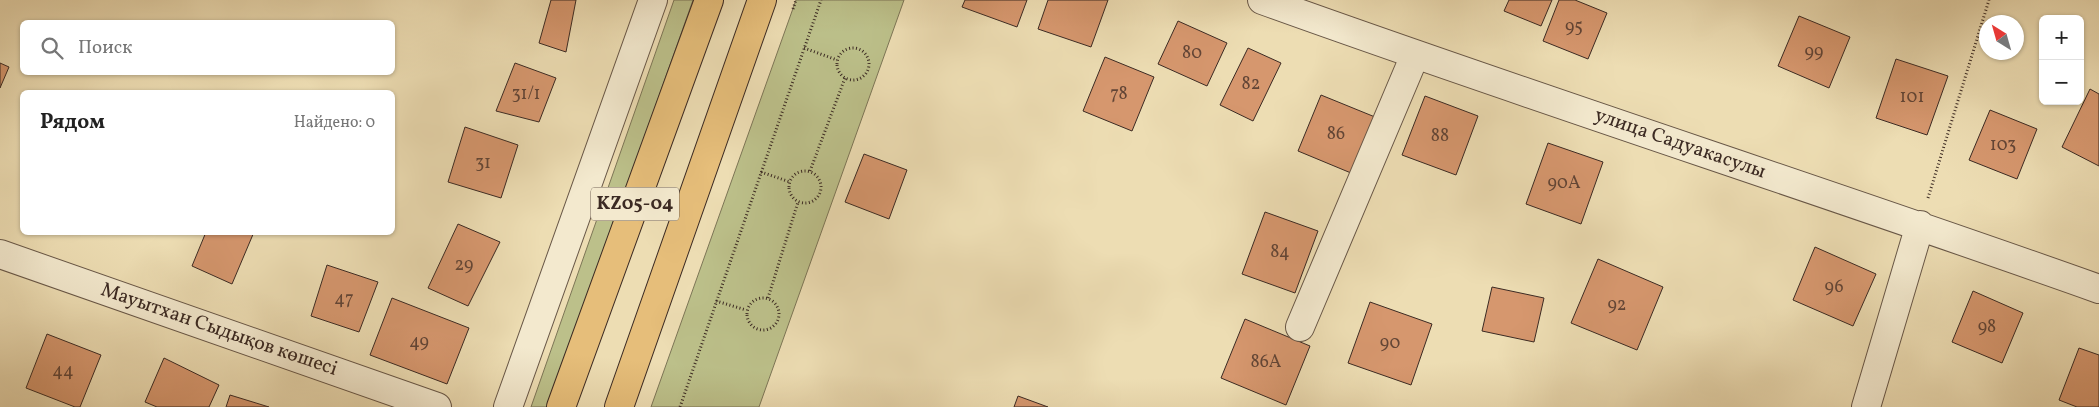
<!DOCTYPE html>
<html lang="ru">
<head>
<meta charset="utf-8">
<style>
	body { margin:0; font-family:Vollkorn,serif; background:#f6f6f6; color:#222 }
	.controls { position:absolute; right:15px; top:15px; display:grid; overflow:hidden; border-radius:8px; box-shadow:0 1px 4px #0004 }
	.controls button { width:45px; height:45px; display:grid; place-items:center; padding:0; border:0; border-bottom:1px solid #e0e0e0; background:#fff; color:#222; font:25px sans-serif }
	.compass { position:absolute; left:1979px; top:15px; width:45px; height:45px; border-radius:50%; background:#fff; box-shadow:0 1px 4px #0004; rotate:323deg }
	.list { margin:0; padding:0; list-style:none }
	h2 { display:flex; justify-content:space-between; align-items:center; height:65px; margin:0; padding:0 20px; font-size:21px }
	h2 small { font-size:16px; font-weight:400; color:#767676 }
	.icon { flex:none; width:28px; height:28px; fill:none; stroke:currentColor; stroke-width:2; stroke-linecap:round; stroke-linejoin:round }
	.map { position:relative; flex:none; width:2099px; height:407px; overflow:hidden }
	.search { position:absolute; background:#fff; box-shadow:0 1px 4px #0004; left:20px; top:20px; width:375px; height:55px; display:flex; align-items:center; gap:12px; box-sizing:border-box; padding:0 18px; border-radius:8px; color:#767676; font-size:19px }
	.panel { position:absolute; background:#fff; box-shadow:0 1px 4px #0004; left:20px; top:90px; width:375px; height:145px; border-radius:8px }
	.map>svg:first-child { display:block }
	.green { fill:#bcc08a; stroke:#7c7556 }
	.building { fill:#d6976e; stroke:#3b2a23 }
	.lines { fill:none; stroke-linecap:round; stroke-linejoin:round }
	.minor-casing { stroke:#685747; stroke-width:30 }
	.major-casing { stroke:#3b2a23; stroke-width:30 }
	.path { stroke:#3b2a23; stroke-width:3; stroke-dasharray:1 2.5; stroke-linecap:butt }
	.minor { stroke:#f3e9ce; stroke-width:28 }
	.major { stroke:#e6be7a; stroke-width:28 }
	.labels { text-anchor:middle; dominant-baseline:central; stroke-width:4; stroke-linejoin:round; paint-order:stroke }
	.number-label { font-size:18px; fill:#624536 }
	.shield { fill:#f3e9ce; stroke:#726356; stroke-width:1 }
	.shield-label { font-size:19px; font-weight:bold; fill:#3b2a23 }
	.street-label { font-size:20px; fill:#3b2a23; stroke:#f3e9ce }
</style>
</head>
<body>
<div class="map">
<svg width="2099" height="407" viewBox="0 0 2099 407">
	<rect width="100%" height="100%" fill="#edddb3"/>
	<filter id="stains"><feTurbulence type="fractalNoise" baseFrequency=".004" numOctaves="4"/><feColorMatrix values="0 0 0 0 .2 0 0 0 0 .09 0 0 0 0 .02 0 0 0 .5 -.17"/></filter>
	<radialGradient id="worn" r=".72"><stop offset=".6" stop-color="#630" stop-opacity="0"/><stop offset="1" stop-color="#630" stop-opacity=".3"/></radialGradient>
	<path class="green" d="M 674,0 L 693,0 L 549,407 L 531,407 Z
		M 796,0 L 904,0 L 759,407 L 651,407 Z"/>
	<path class="building" d="M 551,0 L 576,0 L 566,52 L 539,43 Z
		M 965,0 L 1027,0 L 1017,27 L 962,7 Z
		M 1048,0 L 1108,0 L 1091,47 L 1038,29 Z
		M 1509,0 L 1552,0 L 1541,26 L 1504,11 Z
		M 1559,0 L 1575,0 L 1607,13 L 1588,59 L 1543,41 Z
		M 1799,16 L 1850,37 L 1829,88 L 1778,66 Z
		M 1178,21 L 1227,43 L 1207,86 L 1158,64 Z
		M 1248,48 L 1281,63 L 1253,121 L 1220,105 Z
		M 1105,57 L 1154,77 L 1132,131 L 1083,111 Z
		M 1896,59 L 1948,76 L 1927,135 L 1876,118 Z
		M 0,63 L 9,67 L 0,88 Z
		M 515,63 L 556,78 L 539,122 L 496,111 Z
		M 2090,89 L 2099,94 L 2099,166 L 2062,147 Z
		M 1321,95 L 1375,117 L 1351,173 L 1298,151 Z
		M 1425,96 L 1478,116 L 1456,175 L 1402,155 Z
		M 1990,110 L 2037,129 L 2017,179 L 1969,160 Z
		M 465,127 L 518,145 L 501,198 L 448,182 Z
		M 1548,143 L 1603,162 L 1581,224 L 1526,204 Z
		M 864,154 L 907,170 L 889,219 L 845,202 Z
		M 1265,212 L 1318,231 L 1295,293 L 1242,274 Z
		M 458,224 L 500,242 L 468,306 L 428,288 Z
		M 206,232 L 254,232 L 232,284 L 192,266 Z
		M 1815,247 L 1876,274 L 1853,326 L 1793,300 Z
		M 1598,259 L 1663,287 L 1637,350 L 1571,323 Z
		M 327,265 L 378,282 L 359,332 L 311,316 Z
		M 1492,287 L 1544,298 L 1534,342 L 1482,331 Z
		M 1973,291 L 2023,313 L 2002,363 L 1952,342 Z
		M 392,298 L 469,328 L 447,384 L 370,355 Z
		M 1370,302 L 1432,324 L 1411,385 L 1348,363 Z
		M 1245,319 L 1310,346 L 1286,405 L 1221,378 Z
		M 47,334 L 101,355 L 80,407 L 75,407 L 26,388 Z
		M 2079,348 L 2099,355 L 2099,407 L 2077,407 L 2059,400 Z
		M 164,358 L 219,385 L 209,407 L 157,407 L 145,402 Z
		M 230,395 L 269,407 L 226,407 Z
		M 1018,396 L 1048,407 L 1014,407 Z"/>
	<g class="lines">
		<defs>
			<path id="minor" d="M 1262,0 C 1539,100 1821,190 2099,289
				M 0,254 L 437,407
				M 1300,327 L 1415,55
				M 508,407 L 653,0
				M 1866,407 L 1920,225"/>
			<path id="major" d="M 561,407 L 709,0
				M 619,407 L 762,0"/>
		</defs>
		<use href="#minor" class="minor-casing"/>
		<use href="#major" class="major-casing"/>
		<path class="path" d="M 793,9 L 796,0
			M837 64a16 16 0 1 1 32 0a16 16 0 1 1-32 0Z
			M 804,48 L 837,60
			M789 187a16 16 0 1 1 32 0a16 16 0 1 1-32 0Z
			M 810,171 L 845,78
			M 761,172 L 790,182
			M 1928,198 L 1989,0
			M747 314a16 16 0 1 1 32 0a16 16 0 1 1-32 0Z
			M 768,298 L 798,202
			M 716,301 L 746,310
			M 680,407 L 821,0"/>
		<use href="#minor" class="minor"/>
		<use href="#major" class="major"/>
	</g>
	<g class="labels">
		<g class="number-label">
			<text x="1574" y="27">95</text>
			<text x="1814" y="52">99</text>
			<text x="1192" y="53">80</text>
			<text x="1251" y="84">82</text>
			<text x="526" y="94">31/1</text>
			<text x="1119" y="94">78</text>
			<text x="1912" y="97">101</text>
			<text x="1336" y="134">86</text>
			<text x="1440" y="136">88</text>
			<text x="2003" y="145">103</text>
			<text x="483" y="163">31</text>
			<text x="1564" y="183">90А</text>
			<text x="1280" y="252">84</text>
			<text x="464" y="265">29</text>
			<text x="1834" y="287">96</text>
			<text x="344" y="299">47</text>
			<text x="1617" y="305">92</text>
			<text x="1987" y="327">98</text>
			<text x="419" y="342">49</text>
			<text x="1390" y="343">90</text>
			<text x="1266" y="362">86А</text>
			<text x="63" y="371">44</text>
		</g>
		<rect class="shield" x="591" y="187.5" width="88" height="33" rx="4"/>
		<g class="shield-label">
			<text x="635" y="204">KZ05-04</text>
		</g>
		<g class="street-label">
			<text transform="translate(1680 144) rotate(19)">улица Садуакасулы</text>
			<text transform="translate(219 330) rotate(19)">Мауытхан Сыдықов көшесі</text>
		</g>
	</g>
	<rect width="100%" height="100%" filter="url(#stains)"/>
	<rect width="100%" height="100%" fill="url(#worn)"/>
</svg>
<div class="controls">
<button>+</button>
<button>−</button>
</div>
<svg class="compass" viewBox="-18 -18 36 36"><path d="M0-13l5 13h-10z" fill="#e53935"/><path d="M0 13l5-13h-10z" fill="#767676"/></svg>
<div class="search"><svg class="icon" aria-label="search" viewBox="0 0 24 24"><circle cx="10" cy="10" r="6"/><path d="M15 15l6 6"/></svg>Поиск</div>
<section class="panel">
<h2>Рядом<small>Найдено: 0</small></h2>
<ul class="list">
</ul>
</section>
</div>
</body>
</html>
